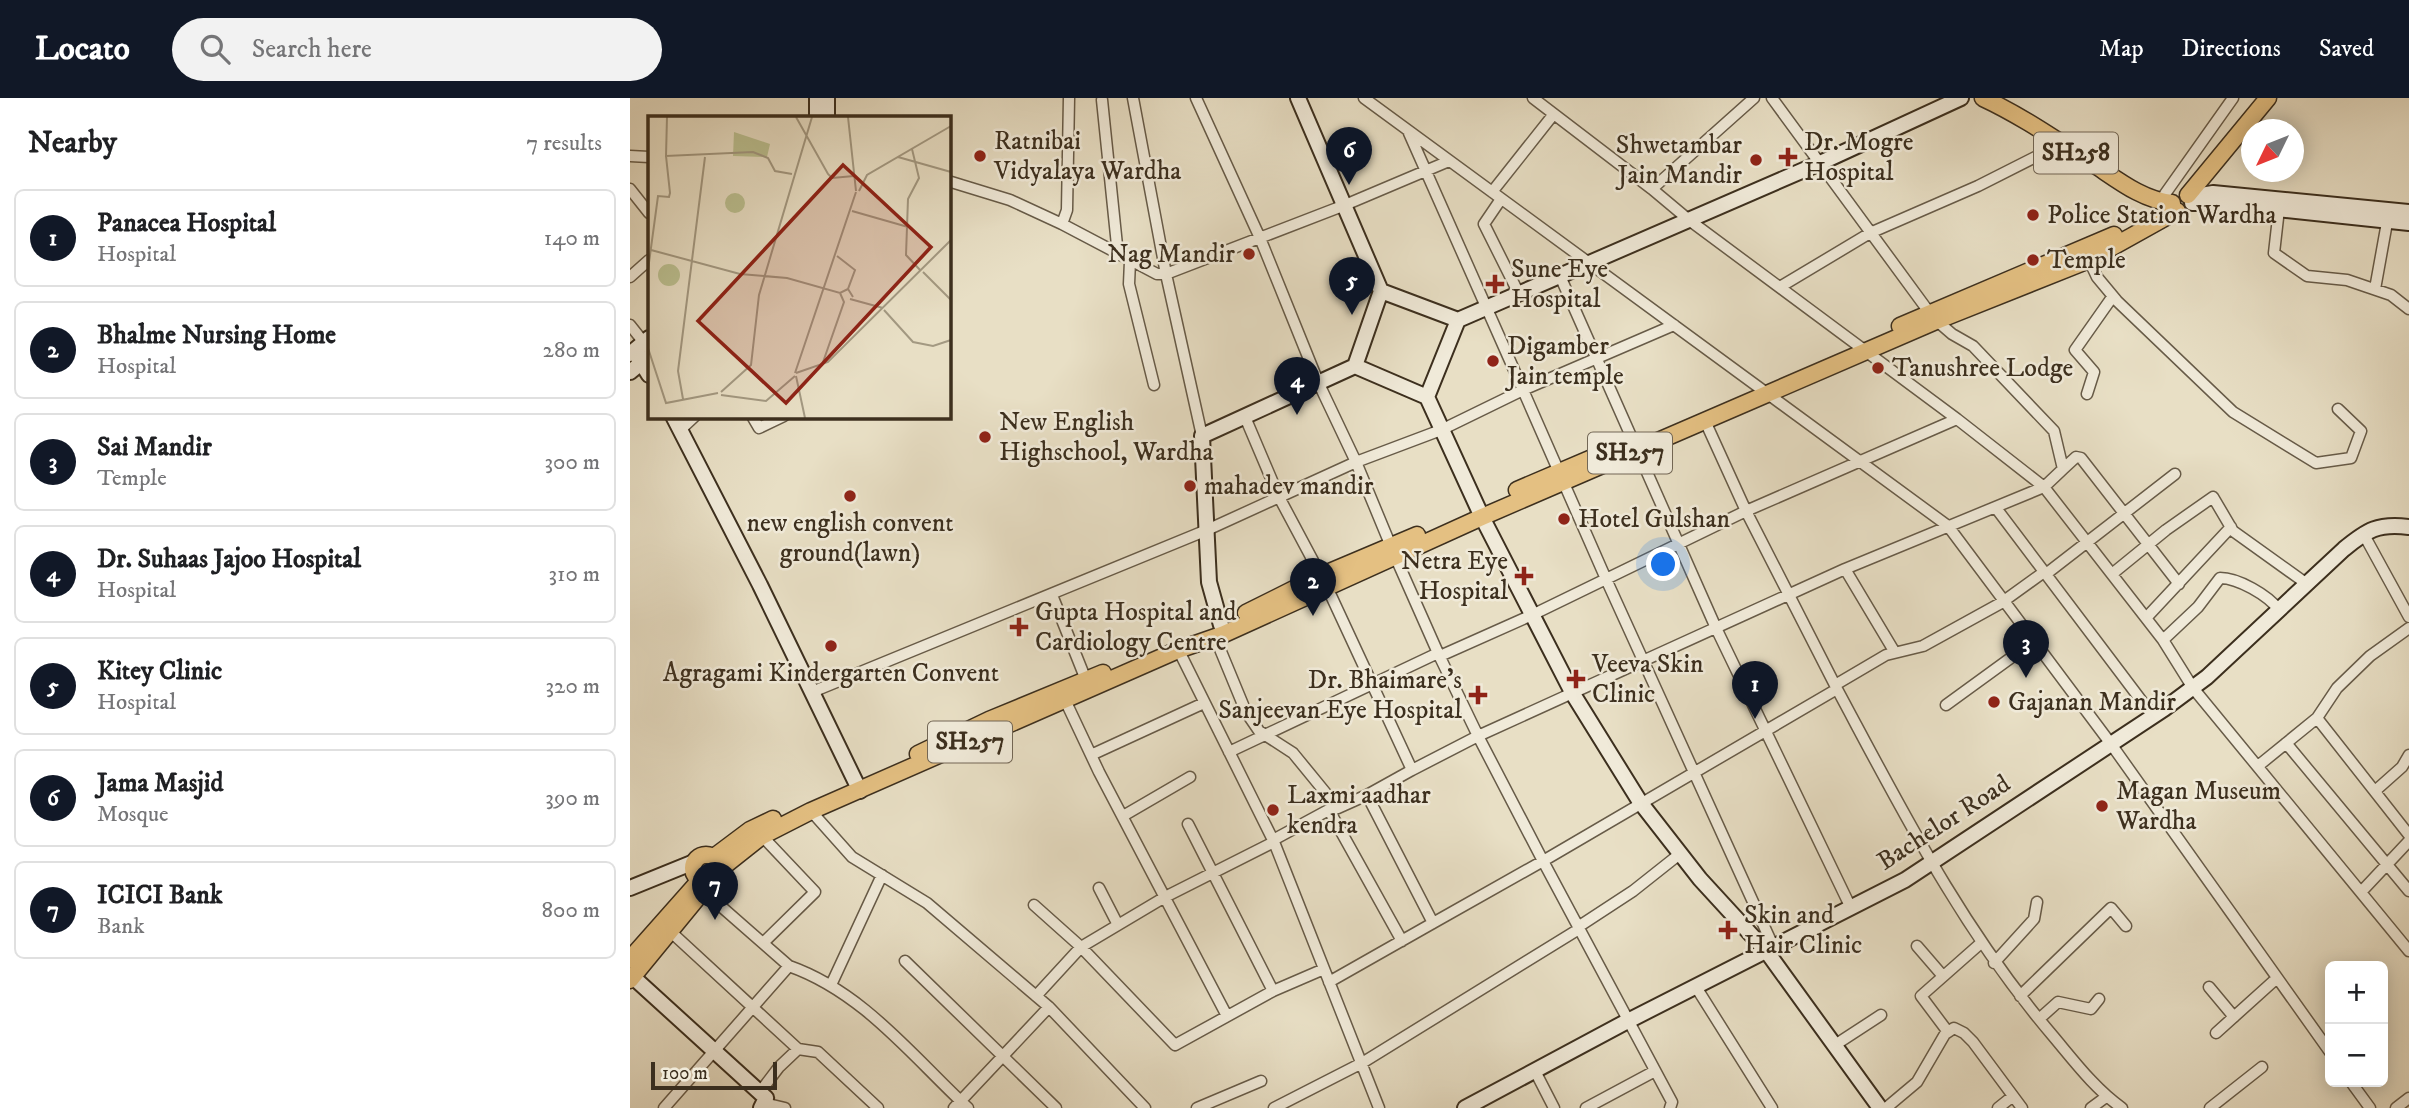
<!DOCTYPE html>
<html lang="en">
<head>
<meta charset="utf-8">
<style>
	body { margin:0; font-family:"IM FELL DW Pica",serif; background:#f2f2f2; color:#202124 }
	.controls { position:absolute; right:21px; bottom:21px; display:grid; overflow:hidden; border-radius:10px; box-shadow:0 4px 18px #0003 }
	.controls button { width:63px; height:63px; display:grid; place-items:center; padding:0; border:0; border-bottom:2px solid #e0e0e0; background:#fff; color:#202124; font:35px sans-serif }
	.compass { position:absolute; left:1611px; top:21px; width:63px; height:63px; border-radius:50%; background:#fff; box-shadow:0 4px 18px #0003; rotate:227deg }
	.scale { position:absolute; left:21px; bottom:18px; width:126px; box-sizing:border-box; padding-left:7px; border:4px solid #3c2f1e; border-top:0; font-size:19px; line-height:24px; white-space:nowrap; color:#3c2f1e; -webkit-text-stroke:5px #f0ead9; paint-order:stroke }
	.you { position:absolute; left:1034px; top:467px; width:24px; height:24px; margin:-18px; border:5px solid #fff; border-radius:50%; background:#1a73e8; box-shadow:0 0 0 10px #1a73e833 }
	.badge { display:grid; place-items:center; width:46px; height:46px; border-radius:50%; background:#111827; color:#fff; font-size:23px; font-weight:700 }
	.pin { position:absolute; translate:-50% -58px; filter:drop-shadow(0 2px 4px #0008) }
	.pin::after { content:''; position:absolute; top:37px; width:24px; height:21px; background:inherit; clip-path:polygon(0 0,100% 0,50% 100%) }
	.list { margin:0; padding:0; list-style:none }
	h2 { display:flex; justify-content:space-between; align-items:center; height:91px; margin:0; padding:0 28px; font-size:30px }
	h2 small { font-size:23px; font-weight:400; color:#757577 }
	.list li { display:grid; grid-template-columns:46px 1fr auto; gap:21px; align-items:center; box-sizing:border-box; height:98px; margin:0 14px 14px; padding:0 14px; border:2px solid #e0e0e0; border-radius:10px }
	.list b { display:block; font-size:26px; white-space:nowrap }
	.list p { margin:0; font-size:23px; white-space:nowrap; color:#757577 }
	.list em { font-size:23px; font-style:normal; color:#757577 }
	.icon { flex:none; width:38px; height:38px; fill:none; stroke:currentColor; stroke-width:2; stroke-linecap:round; stroke-linejoin:round }
	.map { position:relative; flex:none; width:1779px; height:1010px; overflow:hidden }
	header { display:flex; align-items:center; gap:42px; box-sizing:border-box; height:98px; padding:0 35px; background:#111827; color:#fff }
	header strong { font-size:33px }
	nav { display:flex; gap:38px; margin-inline-start:auto; font-size:24px }
	.search { width:490px; height:63px; background:#f2f2f2; display:flex; align-items:center; gap:18px; box-sizing:border-box; padding:0 24px; border-radius:38px; color:#757577; font-size:26px }
	main { display:flex }
	aside { flex:1; background:#fff }
	.map>svg:first-child { display:block }
	.lines { fill:none; stroke-linecap:round; stroke-linejoin:round }
	.street-casing { stroke:#675b48; stroke-width:13 }
	.secondary-casing { stroke:#3c2f1e; stroke-width:18 }
	.primary-casing { stroke:#3c2f1e; stroke-width:19 }
	.street { stroke:#f0ead9; stroke-width:10 }
	.secondary { stroke:#f0ead9; stroke-width:14 }
	.primary { stroke:#e4c082; stroke-width:16 }
	.poi-dot { fill:#8f2418; stroke:#f0ead9; stroke-width:2.5 }
	.labels { text-anchor:middle; dominant-baseline:central; stroke-width:5; stroke-linejoin:round; paint-order:stroke }
	.shield { fill:#f0ead9; stroke:#726756; stroke-width:2 }
	.shield-label { font-size:24px; font-weight:bold; fill:#3c2f1e }
	.poi-label { font-size:26px; fill:#3c2f1e; stroke:#f0ead9; text-anchor:start }
	.street-label { font-size:26px; fill:#3c2f1e; stroke:#f0ead9 }
	.inset-road { fill:none; stroke:#a39982; stroke-width:2 }
	.view { fill:#8f2418; fill-opacity:0.15; stroke:#8f2418; stroke-width:3.5 }
	.inset-edge { fill:none; stroke:#3c2f1e; stroke-width:3.5 }
</style>
</head>
<body>
<header>
<strong>Locato</strong>
<div class="search"><svg class="icon" aria-label="search" viewBox="0 0 24 24"><circle cx="10" cy="10" r="6"/><path d="M15 15l6 6"/></svg>Search here</div>
<nav><a>Map</a><a>Directions</a><a>Saved</a></nav>
</header>
<main>
<aside>
<h2>Nearby<small>7 results</small></h2>
<ul class="list">
<li><span class="badge">1</span><div><b>Panacea Hospital</b><p>Hospital</p></div><em>140 m</em></li>
<li><span class="badge">2</span><div><b>Bhalme Nursing Home</b><p>Hospital</p></div><em>280 m</em></li>
<li><span class="badge">3</span><div><b>Sai Mandir</b><p>Temple</p></div><em>300 m</em></li>
<li><span class="badge">4</span><div><b>Dr. Suhaas Jajoo Hospital</b><p>Hospital</p></div><em>310 m</em></li>
<li><span class="badge">5</span><div><b>Kitey Clinic</b><p>Hospital</p></div><em>320 m</em></li>
<li><span class="badge">6</span><div><b>Jama Masjid</b><p>Mosque</p></div><em>390 m</em></li>
<li><span class="badge">7</span><div><b>ICICI Bank</b><p>Bank</p></div><em>800 m</em></li>
</ul>
</aside>
<div class="map">
<svg width="1779" height="1010" viewBox="0 0 1779 1010">
	<rect width="100%" height="100%" fill="#e8dfc5"/>
	<filter id="stains"><feTurbulence type="fractalNoise" baseFrequency=".00286" numOctaves="4"/><feColorMatrix values="0 0 0 0 .2 0 0 0 0 .09 0 0 0 0 .02 0 0 0 .5 -.17"/></filter>
	<radialGradient id="worn" r=".72"><stop offset=".6" stop-color="#630" stop-opacity="0"/><stop offset="1" stop-color="#630" stop-opacity=".3"/></radialGradient>
	<g class="lines">
		<defs>
			<path id="street" d="M 566,0 L 630,140 L 689,286 L 726,364 L 765,458 L 808,555 L 848,638 L 913,763 L 1042,1004 L 1040,1010
				M 734,0 L 1318,428 L 1481,646 L 1700,954
				M 903,0 L 1022,91 L 1059,122 L 1327,321 L 1414,389 L 1533,542 L 1563,590 L 1779,853
				M 1142,0 L 1299,214
				M 472,2 L 488,157
				M 0,58 L 19,59
				M 318,83 L 380,102 L 432,126 L 527,176 L 536,176 L 503,0
				M 0,91 L 19,115
				M 1022,91 L 1124,0
				M 862,94 L 923,17
				M 1535,96 L 1603,0
				M 871,101 L 854,126 L 889,196
				M 1649,111 L 1644,155 L 1677,178 L 1717,182 L 1761,197 L 1779,211
				M 432,126 L 437,112 L 439,0
				M 1459,162 L 1467,179 L 1487,203 L 1603,314 L 1686,365 L 1721,360 L 1731,333 L 1708,311
				M 500,163 L 499,186 L 524,287
				M 930,178 L 1086,530 L 1221,810
				M 0,179 L 19,162
				M 1150,189 L 1240,135 L 1348,88 L 1431,46
				M 1745,191 L 1758,119
				M 0,227 L 19,251
				M 1044,227 L 893,292 L 976,481 L 1144,850
				M 1457,296 L 1464,274 L 1445,252 L 1483,198
				M 122,318 L 129,330 L 154,318
				M 615,319 L 649,399 L 697,489 L 782,672 L 737,697 L 803,825 L 913,763 L 1207,591 L 1116,413 L 1075,323
				M 50,332 L 65,318
				M 572,338 L 536,176 L 715,107 L 819,63
				M 1433,371 L 1446,359 L 1451,360 L 1549,486
				M 1366,410 L 1523,618
				M 1733,435 L 1779,519
				M 1215,471 L 1264,553
				M 1416,476 L 1545,376
				M 1482,476 L 1536,432 L 1583,399 L 1603,433 L 1677,486
				M 422,497 L 456,582
				M 1516,520 L 1601,429
				M 585,539 L 616,614 L 629,633 L 663,655 L 708,710 L 737,697
				M 1533,542 L 1568,509 L 1590,480 C 1608,480 1638,497 1649,512
				M 547,549 L 644,744 L 749,1010
				M 810,558 L 902,517 L 1116,413 L 1327,321
				M 1205,587 L 1256,557 L 1293,548 L 1371,505 L 1414,474
				M 1207,591 C 1273,714 1331,830 1423,938 C 1444,963 1465,991 1492,1010
				M 182,594 L 577,432 L 726,364 L 811,332 L 893,292 L 779,35
				M 435,602 L 469,674 L 597,918
				M 1316,607 L 1404,543
				M 1687,620 L 1779,737
				M 1656,645 L 1779,793
				M 599,654 L 808,555
				M 461,657 L 574,605
				M 1628,668 L 1687,620 L 1707,590 L 1740,558 L 1779,530
				M 782,672 L 848,638 L 1215,471 L 1414,389 L 1433,371 L 1424,333 L 1343,248 L 1322,236 L 1307,223
				M 1745,693 L 1772,669 L 1779,657
				M 699,712 L 772,843
				M 181,713 L 222,759 L 297,805 L 419,909 L 515,1010
				M 493,718 L 560,679
				M 558,726 L 643,893
				M 132,738 L 185,794 L 133,845
				M 643,742 L 704,709
				M 469,790 L 488,827
				M 1732,793 L 1779,743
				M 404,807 L 451,849 L 545,947 L 643,893 L 694,871
				M 948,829 L 1003,793 L 1051,755
				M 41,834 L 168,951 L 149,969 L 130,994
				M 1287,848 L 1312,877
				M 275,863 L 426,1010
				M 1364,865 L 1404,821 L 1407,804
				M 159,868 C 233,894 282,958 338,1010
				M 699,884 L 803,825
				M 201,887 L 252,777
				M 1066,889 L 1142,1010
				M 1579,889 L 1604,919
				M 406,898 L 451,849 L 535,799 L 644,744
				M 1390,898 L 1481,810 L 1496,828
				M 1409,921 L 1428,904 L 1461,911 L 1469,901
				M 1318,934 L 1291,898 L 1351,845
				M 1586,935 L 1647,880
				M 1205,947 L 1251,917
				M 168,951 L 188,954 L 248,1010
				M 905,973 L 924,1010
				M 1721,984 L 1740,1010
				M 134,1005 L 155,1010
				M 34,1010 L 159,868 L 70,790
				M 324,1010 L 419,909
				M 567,1010 L 631,983
				M 644,1010 L 732,965 L 949,831
				M 956,1010 L 1025,973
				M 1256,1010 L 1287,984 L 1315,936 L 1324,930 L 1334,935 L 1343,944 L 1392,1010
				M 1368,1010 L 1383,998
				M 1461,1010 L 1476,999
				M 1580,1010 L 1632,969
				M 1766,1010 L 1779,1000"/>
			<path id="secondary" d="M 187,0 L 187,19
				M 197,0 L 197,19
				M 668,0 L 751,193 L 828,222
				M 1560,99 L 1583,95 L 1779,114
				M 1562,105 L 1591,105 L 1779,125
				M 4,253 L 19,277
				M 0,256 L 19,240
				M 725,268 L 797,299 L 852,419 L 943,596 L 1010,704 L 1070,781 L 1137,854 L 1250,1010
				M 0,274 L 18,259
				M 797,299 L 828,222 L 1190,65 L 1331,0
				M 43,318 L 130,487 L 230,693
				M 591,527 L 579,484 L 572,338 L 725,268 L 751,193
				M 0,790 L 64,764
				M 3,879 L 136,1000 L 131,1010
				M 835,1010 L 992,926 L 1275,782 L 1534,611 L 1577,579 L 1714,451 C 1737,432 1748,425 1779,429"/>
			<path id="primary" d="M 1353,0 C 1392,18 1429,44 1465,67 C 1489,83 1513,102 1542,105
				M 1558,97 L 1638,0
				M 1270,228 L 1484,137
				M 887,392 L 976,354
				M 616,515 L 690,478 L 787,437
				M 288,656 L 359,622 L 473,575
				M63 770a13 13 0 1 1 26 0a13 13 0 1 1-26 0Z
				M 84,759 L 120,732 L 143,721
				M 89,772 L 132,738 L 181,713 L 548,552 L 594,536 L 852,419 L 1306,223 L 1459,162 L 1547,113
				M 0,861 L 70,782
				M 0,882 L 82,782"/>
		</defs>
		<use href="#street" class="street-casing"/>
		<use href="#secondary" class="secondary-casing"/>
		<use href="#primary" class="primary-casing"/>
		<use href="#street" class="street"/>
		<use href="#secondary" class="secondary"/>
		<use href="#primary" class="primary"/>
	</g>
	<g class="poi-dot">
		<circle cx="350" cy="58" r="7"/>
		<path d="M1154.5 48.5h7v7h7v7h-7v7h-7v-7h-7v-7h7z"/>
		<circle cx="1126" cy="62" r="7"/>
		<circle cx="1403" cy="117" r="7"/>
		<circle cx="619" cy="156" r="7"/>
		<circle cx="1403" cy="162" r="7"/>
		<path d="M861.5 175.5h7v7h7v7h-7v7h-7v-7h-7v-7h7z"/>
		<circle cx="863" cy="263" r="7"/>
		<circle cx="1248" cy="270" r="7"/>
		<circle cx="355" cy="339" r="7"/>
		<circle cx="560" cy="388" r="7"/>
		<circle cx="220" cy="398" r="7"/>
		<circle cx="934" cy="421" r="7"/>
		<path d="M890.5 467.5h7v7h7v7h-7v7h-7v-7h-7v-7h7z"/>
		<path d="M385.5 518.5h7v7h7v7h-7v7h-7v-7h-7v-7h7z"/>
		<circle cx="201" cy="548" r="7"/>
		<path d="M942.5 570.5h7v7h7v7h-7v7h-7v-7h-7v-7h7z"/>
		<path d="M844.5 586.5h7v7h7v7h-7v7h-7v-7h-7v-7h7z"/>
		<circle cx="1364" cy="604" r="7"/>
		<circle cx="1472" cy="708" r="7"/>
		<circle cx="643" cy="712" r="7"/>
		<path d="M1094.5 821.5h7v7h7v7h-7v7h-7v-7h-7v-7h7z"/>
	</g>
	<g class="labels">
		<g class="shield">
			<rect x="1404" y="34.5" width="84" height="41" rx="5"/>
			<rect x="958" y="334.5" width="84" height="41" rx="5"/>
			<rect x="298" y="623.5" width="84" height="41" rx="5"/>
		</g>
		<g class="shield-label">
			<text x="1446" y="55">SH258</text>
			<text x="1000" y="355">SH257</text>
			<text x="340" y="644">SH257</text>
		</g>
		<g class="poi-label">
			<text x="364" y="43">Ratnibai<tspan x="364" dy="30">Vidyalaya Wardha</tspan></text>
			<text x="1174" y="44">Dr. Mogre<tspan x="1174" dy="30">Hospital</tspan></text>
			<text x="1112" y="47" text-anchor="end">Shwetambar<tspan x="1112" dy="30">Jain Mandir</tspan></text>
			<text x="1417" y="117">Police Station Wardha</text>
			<text x="605" y="156" text-anchor="end">Nag Mandir</text>
			<text x="1417" y="162">Temple</text>
			<text x="881" y="171">Sune Eye<tspan x="881" dy="30">Hospital</tspan></text>
			<text x="877" y="248">Digamber<tspan x="877" dy="30">Jain temple</tspan></text>
			<text x="1262" y="270">Tanushree Lodge</text>
			<text x="369" y="324">New English<tspan x="369" dy="30">Highschool, Wardha</tspan></text>
			<text x="574" y="388">mahadev mandir</text>
			<text x="948" y="421">Hotel Gulshan</text>
			<text x="220" y="425" text-anchor="middle">new english convent<tspan x="220" dy="30">ground(lawn)</tspan></text>
			<text x="878" y="463" text-anchor="end">Netra Eye<tspan x="878" dy="30">Hospital</tspan></text>
			<text x="405" y="514">Gupta Hospital and<tspan x="405" dy="30">Cardiology Centre</tspan></text>
			<text x="962" y="566">Veeva Skin<tspan x="962" dy="30">Clinic</tspan></text>
			<text x="201" y="575" text-anchor="middle">Agragami Kindergarten Convent</text>
			<text x="832" y="582" text-anchor="end">Dr. Bhaimare's<tspan x="832" dy="30">Sanjeevan Eye Hospital</tspan></text>
			<text x="1378" y="604">Gajanan Mandir</text>
			<text x="1486" y="693">Magan Museum<tspan x="1486" dy="30">Wardha</tspan></text>
			<text x="657" y="697">Laxmi aadhar<tspan x="657" dy="30">kendra</tspan></text>
			<text x="1114" y="817">Skin and<tspan x="1114" dy="30">Hair Clinic</tspan></text>
		</g>
		<g class="street-label">
			<text transform="translate(1314 725) rotate(-33)">Bachelor Road</text>
		</g>
	</g>
	<g transform="translate(18 18)">
		<rect width="303" height="303" fill="#e8dfc5"/>
		<path d="M 86,16 L 122,28 L 119,41 L 85,40 ZM77 87a10 10 0 1 1 20 0a10 10 0 1 1-20 0ZM10 159a11 11 0 1 1 22 0a11 11 0 1 1-22 0Z" fill="#bbc091"/>
		<path class="inset-road" d="M 19,1 L 18,40 L 105,36 L 120,42 L 127,55 L 144,58M 148,1 L 180,58 L 184,62 L 206,60M 200,1 L 208,75M 264,33 L 271,62 L 260,83 L 258,139 L 273,155M 250,41 L 303,56M 211,75 L 219,59 L 303,10M 204,95 L 260,111M 3,134 L 92,158 L 139,162 L 192,177 L 200,173M 189,140 L 207,154 L 200,173 L 205,181M 0,154 L 10,80 L 21,81 L 22,77 L 18,40M 275,156 L 303,184M 202,183 L 235,192M 236,194 L 265,226 L 285,230 L 303,224M 0,232 L 18,287 L 70,277M 174,249 L 196,186 L 192,177M 147,257 L 208,76M 148,257 L 180,246 L 303,124M 148,260 L 157,302M 73,276 L 103,249 L 111,179 L 164,1M 73,279 L 118,285 L 147,260M 35,283 L 30,255 L 57,41"/>
		<path class="view" d="M 195,49 L 283,131 L 138,287 L 50,205 Z"/>
		<rect width="303" height="303" class="inset-edge"/>
	</g>
	<rect width="100%" height="100%" filter="url(#stains)"/>
	<rect width="100%" height="100%" fill="url(#worn)"/>
</svg>
<div class="controls">
<button>+</button>
<button>−</button>
</div>
<svg class="compass" viewBox="-18 -18 36 36"><path d="M0-13l5 13h-10z" fill="#e53935"/><path d="M0 13l5-13h-10z" fill="#757577"/></svg>
<div class="scale">100 m</div>
<div class="you"></div>
<div class="pin badge" style="left:1125px;top:621px">1</div>
<div class="pin badge" style="left:683px;top:518px">2</div>
<div class="pin badge" style="left:1396px;top:580px">3</div>
<div class="pin badge" style="left:667px;top:317px">4</div>
<div class="pin badge" style="left:722px;top:217px">5</div>
<div class="pin badge" style="left:719px;top:87px">6</div>
<div class="pin badge" style="left:85px;top:822px">7</div>
</div>
</main>
</body>
</html>
